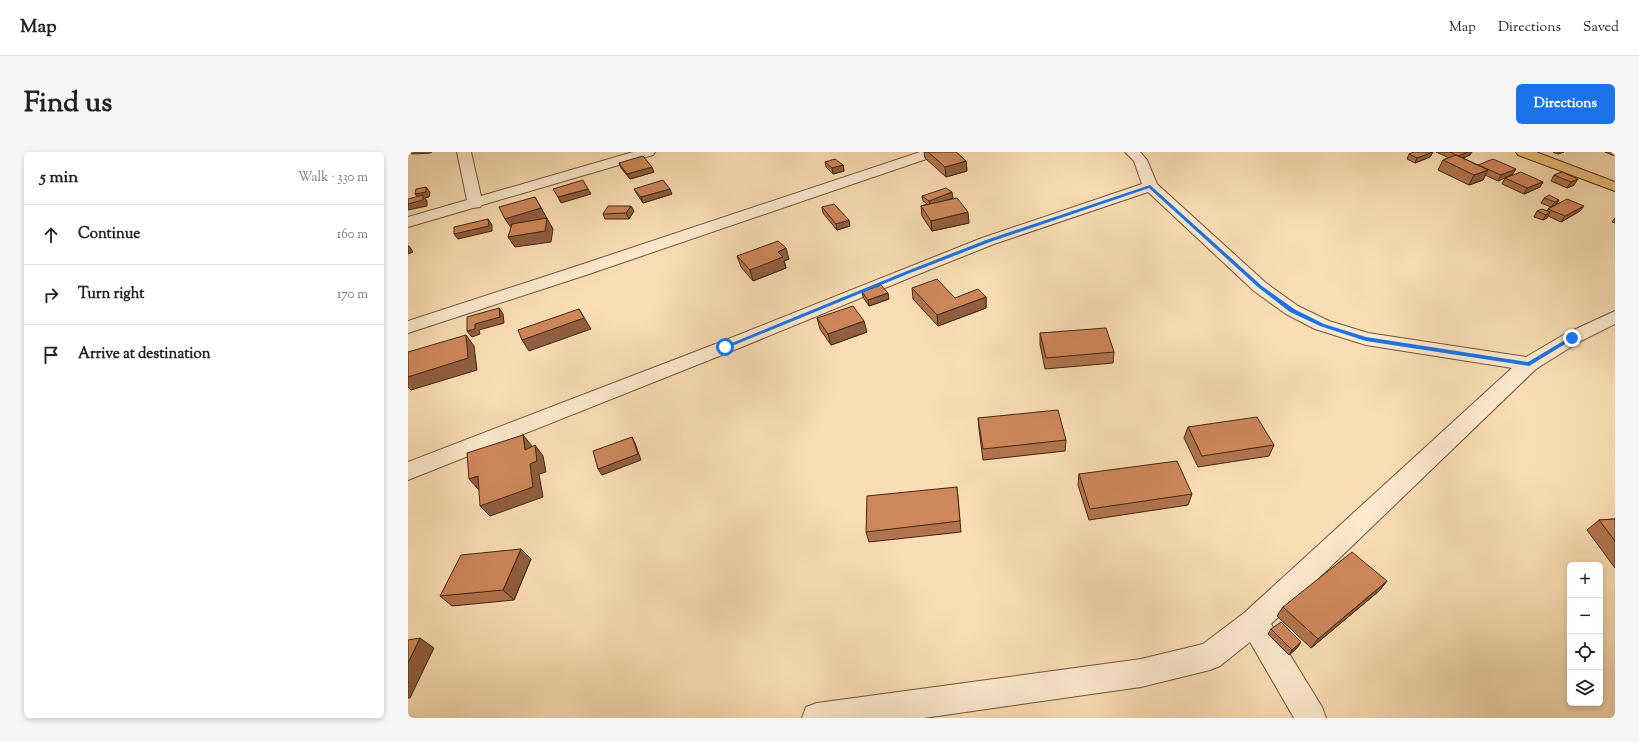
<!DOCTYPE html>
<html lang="en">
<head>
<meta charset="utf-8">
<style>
	body { margin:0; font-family:"Sorts Mill Goudy",serif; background:#f6f6f6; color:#222 }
	.controls { position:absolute; right:12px; bottom:12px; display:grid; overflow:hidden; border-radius:6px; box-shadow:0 2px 6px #0003 }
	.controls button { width:36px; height:36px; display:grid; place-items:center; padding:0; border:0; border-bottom:1px solid #e0e0e0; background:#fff; color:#222; font:20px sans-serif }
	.stop { position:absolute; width:12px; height:12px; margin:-9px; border:3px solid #1a73e8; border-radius:50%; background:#fff }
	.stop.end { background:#1a73e8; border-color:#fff; box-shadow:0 1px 4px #0008 }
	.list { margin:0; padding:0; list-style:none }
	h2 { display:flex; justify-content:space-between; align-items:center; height:52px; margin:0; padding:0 16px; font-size:17px }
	h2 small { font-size:13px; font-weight:400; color:#767676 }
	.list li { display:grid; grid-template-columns:26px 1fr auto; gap:12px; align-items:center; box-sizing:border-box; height:60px; padding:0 16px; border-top:1px solid #e0e0e0 }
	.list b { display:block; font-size:15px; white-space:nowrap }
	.list em { font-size:13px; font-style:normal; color:#767676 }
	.icon { flex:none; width:22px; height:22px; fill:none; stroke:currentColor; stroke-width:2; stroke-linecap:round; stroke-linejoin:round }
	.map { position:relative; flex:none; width:1207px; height:566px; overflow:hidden; border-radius:6px }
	header { display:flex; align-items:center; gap:24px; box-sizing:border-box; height:56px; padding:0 20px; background:#fff; border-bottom:1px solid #e0e0e0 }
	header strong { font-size:19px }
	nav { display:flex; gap:22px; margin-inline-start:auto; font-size:14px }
	.intro { display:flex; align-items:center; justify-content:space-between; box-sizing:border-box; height:96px; padding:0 24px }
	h1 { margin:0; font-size:28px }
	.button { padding:10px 18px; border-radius:6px; background:#1a73e8; color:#fff; font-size:14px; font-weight:700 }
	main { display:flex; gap:24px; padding:0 24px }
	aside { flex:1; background:#fff; border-radius:6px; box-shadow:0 2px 6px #0003 }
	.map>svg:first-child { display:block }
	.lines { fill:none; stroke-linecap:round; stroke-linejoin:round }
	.street-casing { stroke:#70553a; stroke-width:2 }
	.primary-casing { stroke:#422811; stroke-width:2 }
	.street { fill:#fce9ce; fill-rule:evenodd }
	.primary { fill:#edbe7a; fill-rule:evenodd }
	.wall { fill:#b1744e; stroke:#422811 }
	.shaded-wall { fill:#905e40; stroke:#422811 }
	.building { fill:#ce875b; stroke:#422811 }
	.route { fill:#1a73e8 }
</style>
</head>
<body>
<header>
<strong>Map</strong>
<nav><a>Map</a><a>Directions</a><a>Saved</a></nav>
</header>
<div class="intro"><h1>Find us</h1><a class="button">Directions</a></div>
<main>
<aside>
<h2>5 min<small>Walk · 330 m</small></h2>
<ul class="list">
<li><svg class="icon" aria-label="ahead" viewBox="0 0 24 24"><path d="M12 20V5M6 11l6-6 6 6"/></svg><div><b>Continue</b></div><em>160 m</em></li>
<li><svg class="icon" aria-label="right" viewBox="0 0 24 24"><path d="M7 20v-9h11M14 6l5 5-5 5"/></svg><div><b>Turn right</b></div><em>170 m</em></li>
<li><svg class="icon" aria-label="arrive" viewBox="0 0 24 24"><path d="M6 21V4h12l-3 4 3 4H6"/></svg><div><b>Arrive at destination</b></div></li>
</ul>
</aside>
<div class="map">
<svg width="1207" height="566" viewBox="0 0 1207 566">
	<rect width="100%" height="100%" fill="#faddb4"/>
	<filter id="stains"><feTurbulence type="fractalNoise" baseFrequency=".005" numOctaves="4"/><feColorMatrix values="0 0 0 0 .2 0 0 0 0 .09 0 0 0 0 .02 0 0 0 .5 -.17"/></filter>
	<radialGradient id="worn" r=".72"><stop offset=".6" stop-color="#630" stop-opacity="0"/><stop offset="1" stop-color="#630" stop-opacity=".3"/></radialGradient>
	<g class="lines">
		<defs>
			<path id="street" d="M 49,0 L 63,0 L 73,44 L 225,0 L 247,0 L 245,3 L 74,53 L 72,55 L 65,56 L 0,75 L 0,65 L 59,48 Z
				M 512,0 L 532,0 L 530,3 L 178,123 L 0,181 L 0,169 L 166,115 Z
				M 717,0 L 732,0 L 739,8 L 749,32 L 858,131 L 890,154 L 921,169 L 960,181 L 1118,205 L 1157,182 L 1207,159 L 1207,172 L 1171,190 L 1128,217 L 863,472 L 914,555 L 918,566 L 886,566 L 842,490 L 812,514 L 802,518 L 733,535 L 516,566 L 394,566 L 398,555 L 409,551 L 733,507 L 795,492 L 836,461 L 1104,216 L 958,193 L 907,177 L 878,162 L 846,139 L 740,40 L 586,92 L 506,124 L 324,199 L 0,328 L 0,310 L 310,191 L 574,86 L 734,32 L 726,9 Z"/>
			<path id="primary" d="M 1108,0 L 1128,0 L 1207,30 L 1207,39 L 1110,3 Z"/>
		</defs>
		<use href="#street" class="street-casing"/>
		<use href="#primary" class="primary-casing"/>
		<use href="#street" class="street"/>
		<use href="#primary" class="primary"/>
	</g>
	<path class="wall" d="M 3,0 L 24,0 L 23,1 L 4,2 Z
		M 516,0 L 548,0 L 558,9 L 559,19 L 538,25 L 517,6 Z
		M 1025,0 L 1022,5 L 1007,11 L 999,7 L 1001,2 Z
		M 1028,0 L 1064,0 L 1062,3 L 1055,6 L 1070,13 L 1105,22 L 1090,29 L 1077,23 L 1075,28 L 1061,33 L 1030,18 L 1035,8 L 1041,6 Z
		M 1145,0 L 1156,0 L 1150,2 Z
		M 1197,0 L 1207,0 L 1207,4 Z
		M 417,10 L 435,13 L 436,19 L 425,22 L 418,15 Z
		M 211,11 L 246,20 L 222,27 L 213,16 Z
		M 1154,20 L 1166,33 L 1159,36 L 1143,29 L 1146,23 Z
		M 1097,26 L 1135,30 L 1132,35 L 1116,42 L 1094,32 Z
		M 226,37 L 264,42 L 235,51 L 229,42 Z
		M 514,44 L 545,46 L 537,48 L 561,71 L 524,79 L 514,64 L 513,54 L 519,52 L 515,49 Z
		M 1136,46 L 1151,48 L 1148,53 L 1172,59 L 1153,70 L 1140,64 L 1139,66 L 1135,68 L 1126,65 L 1129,59 L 1139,59 L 1140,57 L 1143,55 L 1133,51 Z
		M 414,55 L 442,74 L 429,78 L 415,61 Z
		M 226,59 L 221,67 L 197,67 L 195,62 Z
		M 1207,66 L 1207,71 L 1204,70 Z
		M 329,104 L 381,107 L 376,109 L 378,116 L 345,129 L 333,115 Z
		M 504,136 L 547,146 L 578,145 L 578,156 L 530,174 L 505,147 Z
		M 454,140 L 481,147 L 461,154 L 455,145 Z
		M 409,166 L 459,180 L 423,193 L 412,177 Z
		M 632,181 L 706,200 L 705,211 L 637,217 L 632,192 Z
		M 570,266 L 658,288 L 657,299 L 575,308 L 571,277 Z
		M 780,275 L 866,293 L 861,304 L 790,315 L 776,286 Z
		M 671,322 L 784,342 L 780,353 L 681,368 L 670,333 Z
		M 549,335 L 553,380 L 461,390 L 458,380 Z
		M 1207,367 L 1207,416 L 1179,378 L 1191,368 Z
		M 113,397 L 123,407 L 106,448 L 44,454 L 32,444 Z
		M 979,429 L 971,439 L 903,496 L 869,464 L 875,455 Z
		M 863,477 L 890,495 L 881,503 L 860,482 Z"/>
	<path class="shaded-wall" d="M 1025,0 L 1022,5 L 1007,11 L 1009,6 Z
		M 1060,0 L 1064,0 L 1062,3 L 1047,9 L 1050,4 Z
		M 1152,0 L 1156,0 L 1150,2 Z
		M 558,9 L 559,19 L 538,25 L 537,15 Z
		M 435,13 L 436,19 L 425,22 L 424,16 Z
		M 244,15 L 246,20 L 222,27 L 219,22 Z
		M 1108,17 L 1105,22 L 1090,29 L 1093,23 Z
		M 1080,18 L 1075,28 L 1061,33 L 1066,23 Z
		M 1170,27 L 1166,33 L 1159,36 L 1163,30 Z
		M 1135,30 L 1132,35 L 1116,42 L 1119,36 Z
		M 18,35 L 22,40 L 21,45 L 17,46 L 19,49 L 19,54 L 0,58 L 0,52 L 11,47 L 7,42 Z
		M 180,37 L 183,42 L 153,51 L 150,45 Z
		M 262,37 L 264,42 L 235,51 L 233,45 Z
		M 544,40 L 545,46 L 522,54 L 521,49 Z
		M 127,45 L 145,77 L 143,90 L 107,95 L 100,85 L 104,77 L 97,67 Z
		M 1151,48 L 1148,53 L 1143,55 L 1147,50 Z
		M 223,54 L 226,59 L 221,67 L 218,61 Z
		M 1176,54 L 1172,59 L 1153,70 L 1157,64 Z
		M 560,60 L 561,71 L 524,79 L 523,69 Z
		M 1142,60 L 1139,66 L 1135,68 L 1138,63 Z
		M 80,67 L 84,73 L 84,79 L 50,87 L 46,82 Z
		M 441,68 L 442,74 L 429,78 L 428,72 Z
		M 0,94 L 1,94 L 5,100 L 0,102 Z
		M 378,96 L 381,107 L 376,109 L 378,116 L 345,129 L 342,118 L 370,100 Z
		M 480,141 L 481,147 L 461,154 L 460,148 Z
		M 578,145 L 578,156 L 530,174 L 529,163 Z
		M 91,156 L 95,162 L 96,171 L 71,178 L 72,182 L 64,185 L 59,179 L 67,172 Z
		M 171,157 L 183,177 L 121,199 L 114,188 Z
		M 456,169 L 459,180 L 423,193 L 420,182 Z
		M 58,183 L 66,194 L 69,218 L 3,238 L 0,235 L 0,225 Z
		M 115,283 L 124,294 L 126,309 L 117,298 Z
		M 224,285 L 227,291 L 233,308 L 194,323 L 190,317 Z
		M 127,293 L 135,304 L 138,320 L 131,322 L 135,345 L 82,364 L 72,354 L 122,312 Z
		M 70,324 L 71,338 L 61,327 Z
		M 113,397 L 123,407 L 106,448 L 95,438 Z
		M 979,429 L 971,439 L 903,496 L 910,487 Z
		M 12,486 L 26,496 L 2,546 L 0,546 L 0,511 Z
		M 893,490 L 890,495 L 881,503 L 884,498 Z"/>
	<path class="building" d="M 520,0 L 548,0 L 558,9 L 537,15 Z
		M 1006,0 L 1025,0 L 1009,6 L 1001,2 Z
		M 1042,0 L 1060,0 L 1050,4 Z
		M 1048,3 L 1080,18 L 1066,23 L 1035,8 Z
		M 235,4 L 244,15 L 219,22 L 211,11 Z
		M 427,7 L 435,13 L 424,16 L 417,10 Z
		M 1085,7 L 1108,17 L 1093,23 L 1070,13 Z
		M 1113,20 L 1135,30 L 1119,36 L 1097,26 Z
		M 1154,20 L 1170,27 L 1163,30 L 1146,23 Z
		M 175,28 L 180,37 L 150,45 L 145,37 Z
		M 255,28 L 262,37 L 233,45 L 226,37 Z
		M 18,35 L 18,40 L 7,42 L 8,37 Z
		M 538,36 L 544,40 L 521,49 L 514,44 Z
		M 15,43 L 15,48 L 0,52 L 0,47 Z
		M 1141,43 L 1151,48 L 1147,50 L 1136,46 Z
		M 127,45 L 133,56 L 97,67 L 91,55 Z
		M 549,46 L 560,60 L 523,69 L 513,54 Z
		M 1159,47 L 1176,54 L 1157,64 L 1140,57 Z
		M 426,52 L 441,68 L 428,72 L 414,55 Z
		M 200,54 L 223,54 L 218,61 L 195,62 Z
		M 1134,57 L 1142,60 L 1138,63 L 1129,59 Z
		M 139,66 L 137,79 L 100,85 L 104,72 Z
		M 80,67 L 81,74 L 46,82 L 46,75 Z
		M 370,89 L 378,96 L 370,100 L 375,105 L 342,118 L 329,104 Z
		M 529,127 L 547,146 L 570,137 L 578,145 L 529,163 L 504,136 Z
		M 473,133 L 480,141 L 460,148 L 454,140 Z
		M 445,154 L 456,169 L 420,182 L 409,166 Z
		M 91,156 L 92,165 L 67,172 L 67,177 L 59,179 L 59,165 Z
		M 171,157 L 176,166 L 114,188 L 110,178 Z
		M 698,176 L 706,200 L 638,206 L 632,181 Z
		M 58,183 L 60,206 L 0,225 L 0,200 Z
		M 650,258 L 658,288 L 575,297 L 570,266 Z
		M 849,265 L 866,293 L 794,304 L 780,275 Z
		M 115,283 L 117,298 L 127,293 L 129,309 L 122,312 L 125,335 L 72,354 L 70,324 L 61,327 L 59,301 Z
		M 224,285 L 230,302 L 190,317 L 185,299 Z
		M 769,309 L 784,342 L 682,357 L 671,322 Z
		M 549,335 L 552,369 L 458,380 L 459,344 Z
		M 1207,367 L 1207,389 L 1191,368 Z
		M 113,397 L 95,438 L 32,444 L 53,403 Z
		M 944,400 L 979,429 L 910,487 L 875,455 Z
		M 873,470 L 893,490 L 884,498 L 863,477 Z
		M 12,486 L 0,511 L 0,488 Z"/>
	<path class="route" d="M 742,33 L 854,134 L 886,157 L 916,172 L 958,185 L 1120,210 L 1162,185 L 1167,186 L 1121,214 L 958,189 L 912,174 L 882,160 L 851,136 L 741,36 L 582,90 L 502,121 L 319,196 L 314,195 L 499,119 L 578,88 Z"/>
	<rect width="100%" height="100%" filter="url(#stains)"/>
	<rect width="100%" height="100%" fill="url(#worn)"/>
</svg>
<div class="controls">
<button>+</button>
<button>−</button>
<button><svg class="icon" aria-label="locate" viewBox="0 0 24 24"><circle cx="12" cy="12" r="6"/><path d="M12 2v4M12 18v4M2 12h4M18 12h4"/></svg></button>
<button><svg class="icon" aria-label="layers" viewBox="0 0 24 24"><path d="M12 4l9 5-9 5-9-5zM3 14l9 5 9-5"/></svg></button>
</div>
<div class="stop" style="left:317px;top:195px"></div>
<div class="stop end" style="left:1164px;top:186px"></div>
</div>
</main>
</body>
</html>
